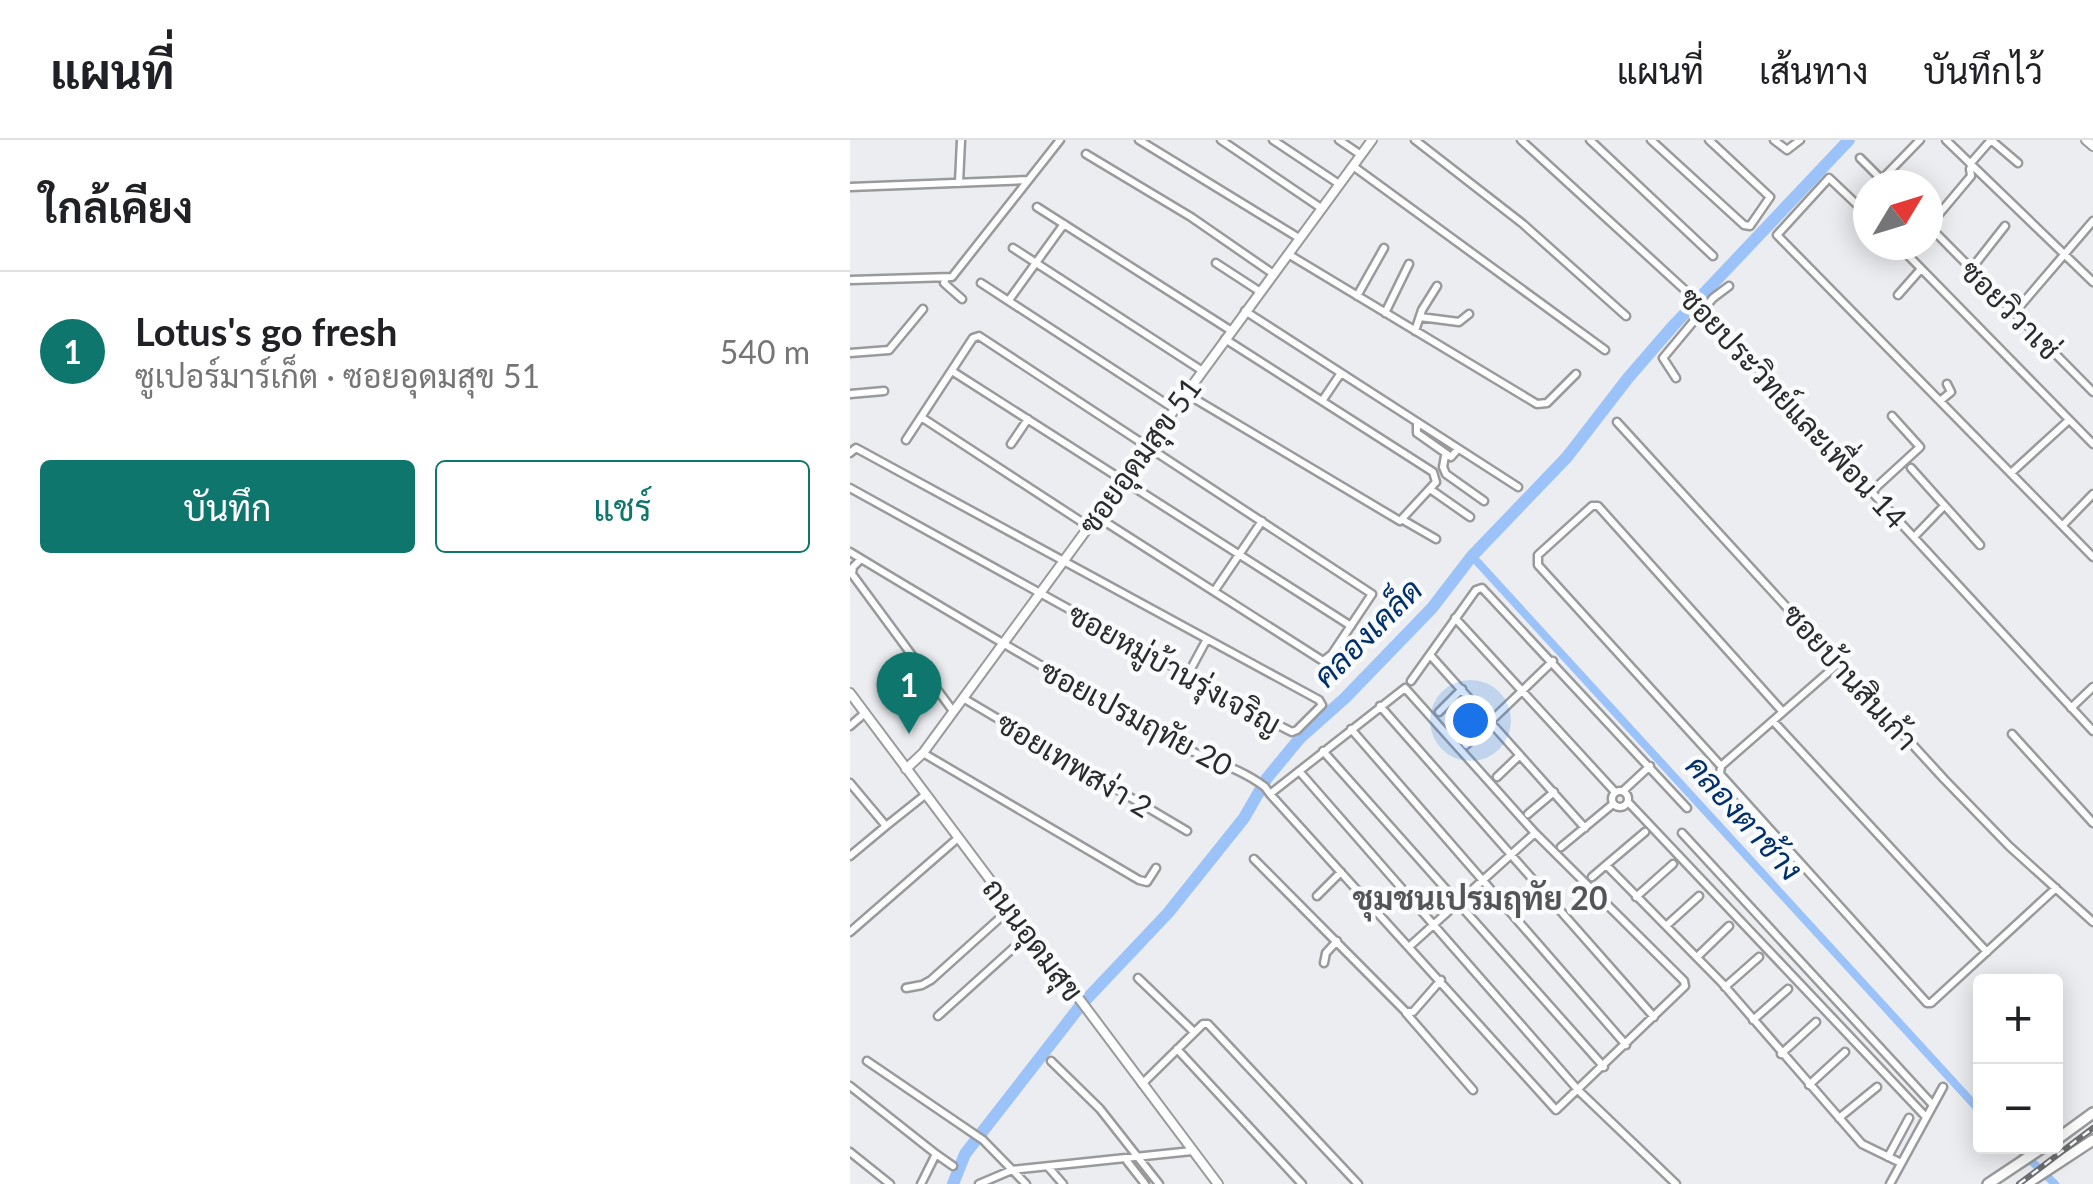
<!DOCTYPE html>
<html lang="th">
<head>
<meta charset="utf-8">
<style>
	body { margin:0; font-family:Lato,Sarabun,sans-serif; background:#f6f6f6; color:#202124 }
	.controls { position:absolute; right:30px; bottom:30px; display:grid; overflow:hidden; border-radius:10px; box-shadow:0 5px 25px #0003 }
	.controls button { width:90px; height:90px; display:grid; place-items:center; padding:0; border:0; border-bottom:2px solid #e0e0e0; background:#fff; color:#202124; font:50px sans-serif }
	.compass { position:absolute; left:1003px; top:30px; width:90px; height:90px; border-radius:50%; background:#fff; box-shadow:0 5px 25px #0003; rotate:52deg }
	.you { position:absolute; left:620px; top:580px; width:35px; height:35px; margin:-25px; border:8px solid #fff; border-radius:50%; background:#1a73e8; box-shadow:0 0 0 15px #1a73e833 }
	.badge { display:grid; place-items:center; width:65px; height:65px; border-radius:50%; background:#0f766e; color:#fff; font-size:32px; font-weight:700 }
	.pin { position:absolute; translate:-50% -82px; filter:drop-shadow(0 2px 5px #0008) }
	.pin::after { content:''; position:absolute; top:52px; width:35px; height:30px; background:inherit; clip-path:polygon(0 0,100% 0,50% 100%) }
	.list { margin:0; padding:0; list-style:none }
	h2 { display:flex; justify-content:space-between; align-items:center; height:130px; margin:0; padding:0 40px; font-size:42px }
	h2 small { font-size:32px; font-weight:400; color:#757577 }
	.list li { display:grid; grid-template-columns:65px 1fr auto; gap:30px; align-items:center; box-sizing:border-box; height:160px; padding:0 40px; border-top:2px solid #e0e0e0 }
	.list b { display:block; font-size:38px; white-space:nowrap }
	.list p { margin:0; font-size:32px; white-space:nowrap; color:#757577 }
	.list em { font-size:32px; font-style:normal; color:#757577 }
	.actions { display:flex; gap:20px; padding:30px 40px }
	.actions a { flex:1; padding:22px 0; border:2px solid #0f766e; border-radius:10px; text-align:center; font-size:35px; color:#0f766e }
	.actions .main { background:#0f766e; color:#fff }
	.map { position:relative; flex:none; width:1243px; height:1044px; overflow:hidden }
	header { display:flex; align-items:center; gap:60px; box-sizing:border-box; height:140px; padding:0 50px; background:#fff; border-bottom:2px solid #e0e0e0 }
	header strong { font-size:48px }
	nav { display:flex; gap:55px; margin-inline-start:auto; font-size:35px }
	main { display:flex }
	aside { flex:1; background:#fff }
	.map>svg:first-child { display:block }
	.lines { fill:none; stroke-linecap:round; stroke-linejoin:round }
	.canal { stroke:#9cc3f9; stroke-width:8 }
	.river { stroke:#9cc3f9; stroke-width:12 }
	.street-casing { stroke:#999a9c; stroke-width:11 }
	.secondary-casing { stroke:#999a9c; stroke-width:12 }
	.primary-casing { stroke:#999a9c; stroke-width:14 }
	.street { stroke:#fff; stroke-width:6 }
	.secondary { stroke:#fff; stroke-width:8 }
	.primary { stroke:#fff; stroke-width:9 }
	.rail-casing { stroke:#6d6e6f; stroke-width:6 }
	.rail { stroke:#fafbfd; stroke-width:2.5; stroke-dasharray:8; stroke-linecap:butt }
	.labels { text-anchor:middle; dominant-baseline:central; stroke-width:9; stroke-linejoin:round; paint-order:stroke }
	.street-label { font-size:30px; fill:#2b2b2c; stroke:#fafbfd }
	.water-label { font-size:32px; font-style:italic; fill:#01306a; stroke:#fafbfd }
	.neighbourhood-label { font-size:32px; font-weight:bold; fill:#545557; stroke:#fafbfd }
</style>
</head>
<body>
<header>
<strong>แผนที่</strong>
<nav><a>แผนที่</a><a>เส้นทาง</a><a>บันทึกไว้</a></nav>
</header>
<main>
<aside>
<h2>ใกล้เคียง<small></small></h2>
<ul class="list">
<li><span class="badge">1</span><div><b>Lotus's go fresh</b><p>ซูเปอร์มาร์เก็ต · ซอยอุดมสุข 51</p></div><em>540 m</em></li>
</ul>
<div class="actions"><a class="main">บันทึก</a><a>แชร์</a></div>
</aside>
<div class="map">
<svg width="1243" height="1044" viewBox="0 0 1243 1044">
	<rect width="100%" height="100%" fill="#ecedf0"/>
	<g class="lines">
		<path class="canal" d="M 622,416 L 1130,971
			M 1166,1006 L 1205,1044"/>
		<path class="river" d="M 103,1044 L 115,1014 L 231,865 L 318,773 L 394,678 L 417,638 L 450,598 L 495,558 L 582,468 L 622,416 L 717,317 L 778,238 L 823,186 L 999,0"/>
		<defs>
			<path id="street" d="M 289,0 L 449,98
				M 371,0 L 471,68
				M 423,0 L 489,44
				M 489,0 L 511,15
				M 565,0 L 673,84 L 776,176
				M 671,0 L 836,151 L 1243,591
				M 740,0 L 863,116
				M 801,0 L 894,85 L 900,86 L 920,57 L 859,0
				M 924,0 L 937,10 L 950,0
				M 1096,0 L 1243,142
				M 1141,0 L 1168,23
				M 236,14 L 341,77 L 422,133
				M 1010,18 L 1037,45
				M 1120,24 L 1141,0
				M 503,26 L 755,210
				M 1032,39 L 1070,0
				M 109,43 L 111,0
				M 0,47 L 178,40
				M 187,67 L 380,190
				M 1018,75 L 979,38 L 927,95 L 1243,417
				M 1078,85 L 1243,252
				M 1079,86 L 1121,36 L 1120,29
				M 1048,105 L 1243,304
				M 163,108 L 351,230
				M 438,114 L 687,264 L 697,263 L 726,234
				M 366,123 L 409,151
				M 1122,128 L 1155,86
				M 96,138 L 94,143 L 112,159
				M 0,140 L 102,137 L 210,0
				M 131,143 L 323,268
				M 1048,155 L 1071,129
				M 507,156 L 534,108
				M 159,160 L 214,84
				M 395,171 L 668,347
				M 1165,172 L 1243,81
				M 535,173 L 559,124
				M 570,177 L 609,182 L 619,174
				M 565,191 L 572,170 L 587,146
				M 0,213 L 39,210 L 73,169
				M 102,231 L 501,486
				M 826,238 L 813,218 L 863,158 L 879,146
				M 335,253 L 550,381 L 586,342 L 583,332 L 375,199
				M 0,254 L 34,251
				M 472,261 L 491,233
				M 1090,261 L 1101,252 L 1097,244
				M 71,277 L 238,386
				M 767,282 L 1094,639 L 1159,706 L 1243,782
				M 567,283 L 567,293 L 601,317 L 608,309
				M 56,300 L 123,198 L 129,196 L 522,454 L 482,514 L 473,521 L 246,376
				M 161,304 L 178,279
				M 0,313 L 6,308 L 469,560 L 472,565 L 447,590 L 442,592 L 434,588 L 0,348
				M 595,316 L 593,327 L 596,334 L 634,361
				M 1061,328 L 1130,405
				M 1161,333 L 1219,280
				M 580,349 L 620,377
				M 1022,351 L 1070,307 L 1042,276
				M 553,380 L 586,399
				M 1213,385 L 1243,354
				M 1065,396 L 1094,366
				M 0,412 C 105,476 212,538 319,600 C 350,618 386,625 415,647 L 420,654 L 706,970 L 835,846 L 834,841 L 685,693 L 555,548 L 420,654
				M 11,419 L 3,427 L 2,434 L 103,571
				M 365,450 L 412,381
				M 605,478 L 765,652
				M 581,516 L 735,688
				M 337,536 L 357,499
				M 561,541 L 626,450 L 632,448 L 837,668
				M 113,558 L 337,691
				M 530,566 L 804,877
				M 1221,568 L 1243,547
				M 932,571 L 748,366 L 742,366 L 688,415 L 688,425 L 871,626 L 870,634 L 1077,863 L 1081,863 L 1206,748
				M 589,572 L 612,549
				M 923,581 L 1137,812
				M 0,586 L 15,573
				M 501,589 L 776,905
				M 1162,594 L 1243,683
				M 616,605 L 703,521
				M 473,611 L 754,927
				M 73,613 L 289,740 L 297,742 L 306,728
				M 871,626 L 989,523
				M 449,631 L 729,951 L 826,1044
				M 647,637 L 670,615
				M 0,643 L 36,686 L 75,655
				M762 659a8 8 0 1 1 16 0a8 8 0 1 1-16 0Z
				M 773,651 L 800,626
				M 778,662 L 1076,977
				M 678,674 L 704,652
				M 795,692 L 756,725 L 872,843 L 1012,1004 L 1051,1023
				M 832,693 L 1082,964
				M 711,707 L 763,664
				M 0,716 L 36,686
				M 404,719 L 556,872 L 563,872 L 591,840
				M 742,737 L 756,725
				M 467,756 L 491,732
				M 786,757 L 823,724
				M 816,786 L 849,756
				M 0,792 L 108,698
				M 560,806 L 685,693
				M 847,817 L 879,786
				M 474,823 L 476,813 L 487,801
				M 288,838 L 344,892
				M 875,847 L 909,817
				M 56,848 L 72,845 L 81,840 L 161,768
				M 556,873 L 623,950
				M 88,876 L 180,793
				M 903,880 L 938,849
				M 327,909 L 452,1044
				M 931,914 L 966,882
				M 17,921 L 133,1000 L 176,1044
				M 201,921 L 250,969 L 309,1044
				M 292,944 L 353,884 L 358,884 L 508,1044
				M 959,945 L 995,912
				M 0,946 L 86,1014 L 71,1044
				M 989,978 L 1027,947
				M 0,1012 L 40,1044
				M 86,1014 L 103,1026
				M 1038,1017 L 1059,978
				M 277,1021 L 295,1044
				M 199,1028 L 213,1044
				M 129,1044 L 162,1030 L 342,1011
				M 1040,1044 L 1093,947"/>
			<path id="secondary" d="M 1236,0 L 1243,6
				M 0,553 L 368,1044
				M 56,629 L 73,613 L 522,0"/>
			<path id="primary" d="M 1206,1000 L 1243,973
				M 1138,1044 L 1195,1006
				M 1176,1044 L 1243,1000"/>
		</defs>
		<use href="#street" class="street-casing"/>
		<use href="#secondary" class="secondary-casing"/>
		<use href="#primary" class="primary-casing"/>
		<use href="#street" class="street"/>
		<use href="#secondary" class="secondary"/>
		<use href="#primary" class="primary"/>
		<defs>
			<path id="rail" d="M 1169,1044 L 1243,988"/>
		</defs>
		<use href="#rail" class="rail-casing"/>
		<use href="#rail" class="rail"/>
	</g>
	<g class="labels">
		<g class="street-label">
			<text transform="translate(1161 169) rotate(45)">ซอยวิวาเช่</text>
			<text transform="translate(944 267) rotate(47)">ซอยประวิทย์และเพื่อน 14</text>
			<text transform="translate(289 315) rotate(-54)">ซอยอุดมสุข 51</text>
			<text transform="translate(325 528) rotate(29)">ซอยหมู่บ้านรุ่งเจริญ</text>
			<text transform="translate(1001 536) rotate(48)">ซอยบ้านสินเก้า</text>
			<text transform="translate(287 577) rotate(28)">ซอยเปรมฤทัย 20</text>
			<text transform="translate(225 624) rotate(31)">ซอยเทพสง่า 2</text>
			<text transform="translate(184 799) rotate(53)">ถนนอุดมสุข</text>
		</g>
		<g class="water-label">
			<text transform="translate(517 492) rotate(-45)">คลองเคล็ด</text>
			<text transform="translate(895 677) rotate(48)">คลองตาช้าง</text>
		</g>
		<g class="neighbourhood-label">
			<text x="630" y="757">ชุมชนเปรมฤทัย 20</text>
		</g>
	</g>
</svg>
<div class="controls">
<button>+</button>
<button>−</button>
</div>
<svg class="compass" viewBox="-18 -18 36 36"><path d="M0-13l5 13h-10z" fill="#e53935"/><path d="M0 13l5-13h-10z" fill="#757577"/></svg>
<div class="you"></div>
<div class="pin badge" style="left:59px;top:594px">1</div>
</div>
</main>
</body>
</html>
